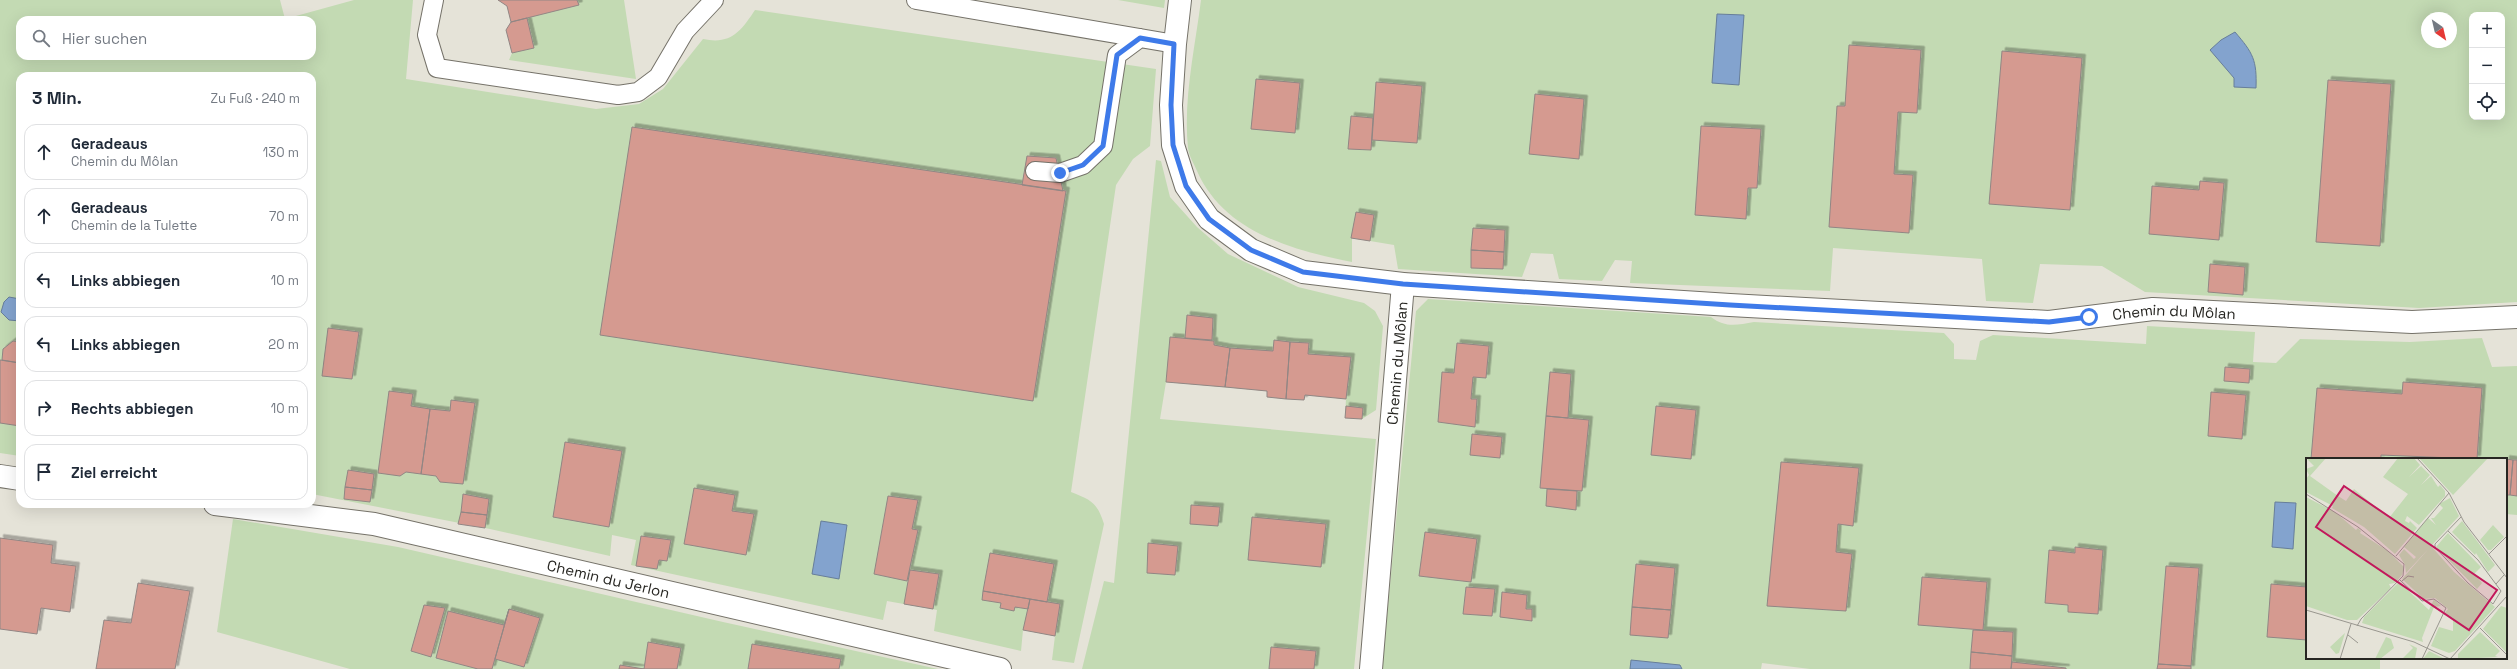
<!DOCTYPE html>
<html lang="de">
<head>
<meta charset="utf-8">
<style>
	body { margin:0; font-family:"Space Grotesk",sans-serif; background:#f2f2f3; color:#1f2937 }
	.controls { position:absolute; right:12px; top:12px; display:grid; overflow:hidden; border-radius:8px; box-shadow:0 4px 16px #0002 }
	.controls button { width:36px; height:36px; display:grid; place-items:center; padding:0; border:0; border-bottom:1px solid #e0e1e3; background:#fff; color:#1f2937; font:20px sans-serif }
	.compass { position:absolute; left:2421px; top:12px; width:36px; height:36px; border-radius:50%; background:#fff; box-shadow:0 4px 16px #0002; rotate:146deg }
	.stop { position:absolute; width:12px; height:12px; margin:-9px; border:3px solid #3e7ae9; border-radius:50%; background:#fff }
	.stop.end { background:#3e7ae9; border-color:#fff; box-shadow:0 1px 4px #0008 }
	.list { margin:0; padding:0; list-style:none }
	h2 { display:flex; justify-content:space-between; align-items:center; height:52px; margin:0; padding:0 16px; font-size:17px }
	h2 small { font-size:13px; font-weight:400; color:#747a83 }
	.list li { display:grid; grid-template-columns:26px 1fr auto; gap:12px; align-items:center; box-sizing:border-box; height:56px; margin:0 8px 8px; padding:0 8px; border:1px solid #e0e1e3; border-radius:12px }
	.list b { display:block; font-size:15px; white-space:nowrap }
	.list p { margin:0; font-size:13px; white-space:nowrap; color:#747a83 }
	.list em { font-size:13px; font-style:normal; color:#747a83 }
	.icon { flex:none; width:22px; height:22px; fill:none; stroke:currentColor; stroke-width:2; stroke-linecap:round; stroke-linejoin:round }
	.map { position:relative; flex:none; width:2517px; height:669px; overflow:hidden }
	.search { position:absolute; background:#fff; box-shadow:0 4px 16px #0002; left:16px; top:16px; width:300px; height:44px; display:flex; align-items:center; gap:10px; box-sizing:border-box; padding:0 14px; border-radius:12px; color:#747a83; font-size:15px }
	.panel { position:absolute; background:#fff; box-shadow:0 4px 16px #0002; left:16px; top:72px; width:300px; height:436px; border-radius:12px }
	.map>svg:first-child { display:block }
	.green { fill:#c3dab3; fill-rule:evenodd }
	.water { fill:#83a3ce; stroke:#677e9a }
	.building { fill:#d59a90; stroke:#918684; filter:url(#shadow) }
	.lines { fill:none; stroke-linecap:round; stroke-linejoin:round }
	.service-casing { stroke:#757269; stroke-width:20 }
	.minor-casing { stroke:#757269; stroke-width:24 }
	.service { stroke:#fff; stroke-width:18 }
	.minor { stroke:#fff; stroke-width:22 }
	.route { stroke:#3e7ae9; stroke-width:5 }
	.labels { text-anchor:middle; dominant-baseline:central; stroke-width:4; stroke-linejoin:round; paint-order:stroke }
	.street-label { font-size:15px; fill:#272622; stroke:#fff }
	.inset-road { fill:none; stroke:#99978f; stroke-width:1 }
	.view { fill:#c2185b; fill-opacity:0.15; stroke:#c2185b; stroke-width:2 }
	.inset-edge { fill:none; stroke:#272622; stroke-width:2 }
</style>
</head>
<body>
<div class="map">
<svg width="2517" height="669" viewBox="0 0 2517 669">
	<defs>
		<filter id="shadow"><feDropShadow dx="3.5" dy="-3.5" stdDeviation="0" flood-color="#0004"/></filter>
	</defs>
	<rect width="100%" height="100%" fill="#e5e3d8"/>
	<path class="green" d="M 0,0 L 280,0 L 285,19 L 354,0 L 413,0 L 406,79 L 596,109 L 639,104 L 663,89 L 703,39 C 731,45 741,31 755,10 L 1156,69 L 1150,146 L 1133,159 L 1116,185 L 1071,492 C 1091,500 1097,502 1104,524 L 1074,663 L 1052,660 L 1055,636 L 1023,630 L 1021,651 L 934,631 L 937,610 L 887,601 L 883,620 L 631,565 L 636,540 L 612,535 L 610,556 L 490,529 L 312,494 L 312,76 L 20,76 L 20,456 L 0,453 ZM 20,20 L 312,20 L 312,56 L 20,56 Z
		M 577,0 L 624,0 L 636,79 L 509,60 L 512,53 L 533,48 L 527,18 L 578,5 Z
		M 1118,0 L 1165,0 L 1164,8 Z
		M 1201,0 L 2517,0 L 2517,302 L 2419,308 L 2145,292 L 2102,266 L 2040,264 L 2033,303 L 1986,301 L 1982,259 L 1833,248 L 1830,291 L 1630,283 L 1632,261 L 1615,260 L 1602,281 L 1559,279 L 1553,254 L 1531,253 L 1522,277 L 1398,269 L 1394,245 L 1352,238 L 1352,262 C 1292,250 1224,232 1197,171 C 1194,164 1189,156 1188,148 C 1183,100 1195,48 1201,0 ZM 2472,15 L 2502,15 L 2502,117 L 2472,117 ZM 2427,18 L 2451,18 L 2451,42 L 2427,42 Z
		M 1156,160 L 1161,161 L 1170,197 L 1197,227 L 1228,254 L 1298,287 L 1364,303 L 1375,311 L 1383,326 L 1376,410 L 1362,419 L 1345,418 L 1346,399 L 1305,395 L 1304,400 L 1267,397 L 1267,391 L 1166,382 L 1160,419 L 1376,439 L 1354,669 L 1082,669 L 1104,581 L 1114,583 Z
		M 1428,299 L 1711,317 C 1725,328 1737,325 1754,322 L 1944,333 L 1954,344 L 1954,359 L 1976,360 L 1980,341 L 1993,335 L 2146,344 L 2147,326 L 2255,332 L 2253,362 L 2276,363 L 2300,339 L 2410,342 L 2482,338 L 2492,367 L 2517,366 L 2517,515 L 2506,514 L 2506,459 L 2307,459 L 2307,658 L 2380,658 L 2380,669 L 1810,669 L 1762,663 L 1761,669 L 1382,669 L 1416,311 Z
		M 233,519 L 398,547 L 723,622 L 938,669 L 350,669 L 217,632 Z"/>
	<path class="water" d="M 1717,14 L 1744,15 L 1739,85 L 1712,83 Z
		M 2235,32 C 2253,53 2257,60 2256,88 L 2234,87 L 2234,78 L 2210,50 L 2221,40 Z
		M 9,297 L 20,299 L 20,321 L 9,320 L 1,312 L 4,302 Z
		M 2275,502 L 2296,503 L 2293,549 L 2272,547 Z
		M 821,521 L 847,525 L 839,579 L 812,574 Z
		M 1631,660 L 1680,665 L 1682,669 L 1630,669 Z"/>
	<path class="building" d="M 498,0 L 577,0 L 579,5 L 511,22 L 507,6 Z
		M 527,18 L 534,48 L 512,53 L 506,30 L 511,22 Z
		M 1849,45 L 1921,50 L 1917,113 L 1898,112 L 1894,174 L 1913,175 L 1909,233 L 1829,227 L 1837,106 L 1845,106 Z
		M 2002,51 L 2082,58 L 2070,210 L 1989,204 Z
		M 1256,79 L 1300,83 L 1295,133 L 1251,129 Z
		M 2328,80 L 2391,84 L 2380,246 L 2316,242 Z
		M 1376,82 L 1422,86 L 1417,143 L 1372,140 Z
		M 1535,94 L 1584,99 L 1579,159 L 1529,154 Z
		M 1351,116 L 1373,118 L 1371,150 L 1348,149 Z
		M 1701,126 L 1761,129 L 1757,188 L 1748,188 L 1746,219 L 1695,215 Z
		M 632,127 L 1066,191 L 1033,401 L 600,335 Z
		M 1027,156 L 1056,158 L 1063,191 L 1022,185 Z
		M 2200,181 L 2224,183 L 2219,240 L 2149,234 L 2152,186 L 2199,190 Z
		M 1356,212 L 1374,215 L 1370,241 L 1351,238 Z
		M 1473,228 L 1505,230 L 1504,252 L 1471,250 Z
		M 1471,250 L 1504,252 L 1503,269 L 1471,268 Z
		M 2210,264 L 2245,267 L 2243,295 L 2208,292 Z
		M 1187,315 L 1213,318 L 1212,340 L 1185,338 Z
		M 328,328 L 359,332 L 352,379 L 322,376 Z
		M 1170,337 L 1214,341 L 1214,345 L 1230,348 L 1225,387 L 1166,382 Z
		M 1274,340 L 1290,342 L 1286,399 L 1267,397 L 1267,391 L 1225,387 L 1230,348 L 1273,351 Z
		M 13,341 L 20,342 L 20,363 L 2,360 L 3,349 Z
		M 1290,342 L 1309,343 L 1308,354 L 1351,357 L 1346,399 L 1305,395 L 1304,400 L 1286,399 Z
		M 1457,343 L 1489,346 L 1486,378 L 1473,377 L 1471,399 L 1477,399 L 1475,427 L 1438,422 L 1442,372 L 1454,373 Z
		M 0,360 L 20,363 L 20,426 L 0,423 Z
		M 2225,367 L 2250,369 L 2249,383 L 2224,381 Z
		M 1550,372 L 1571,374 L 1568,418 L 1546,416 Z
		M 2403,382 L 2482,388 L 2477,459 L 2381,455 L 2381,459 L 2311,459 L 2317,388 L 2402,394 Z
		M 389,391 L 413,394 L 411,406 L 430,409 L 421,474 L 406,472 L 400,476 L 378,473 Z
		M 2211,392 L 2246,395 L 2242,439 L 2208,436 Z
		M 451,400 L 475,403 L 463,484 L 440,482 L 436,476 L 421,474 L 430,409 L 450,411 Z
		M 1346,406 L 1363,408 L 1362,419 L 1345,418 Z
		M 1656,406 L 1696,410 L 1691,459 L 1651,455 Z
		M 1546,416 L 1589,420 L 1582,491 L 1540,488 Z
		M 1472,434 L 1502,437 L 1500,458 L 1470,455 Z
		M 565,442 L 622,451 L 609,527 L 553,517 Z
		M 2506,459 L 2513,460 L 2510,495 L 2506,495 Z
		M 2513,460 L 2517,460 L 2517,496 L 2510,495 Z
		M 1781,462 L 1859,468 L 1853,526 L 1838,524 L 1836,552 L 1852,554 L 1846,611 L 1767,606 Z
		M 348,470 L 374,474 L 372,490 L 345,487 Z
		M 345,487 L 372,490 L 370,502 L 344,499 Z
		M 694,488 L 735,495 L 732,511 L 754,514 L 746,555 L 684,544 Z
		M 1547,489 L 1577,491 L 1576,510 L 1546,506 Z
		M 463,494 L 489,499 L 487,515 L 461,512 Z
		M 888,496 L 918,500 L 912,529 L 918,530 L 907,581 L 874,574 Z
		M 1191,505 L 1220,507 L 1218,526 L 1190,524 Z
		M 461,512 L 487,515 L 485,528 L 458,524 Z
		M 1252,517 L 1326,524 L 1321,567 L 1248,560 Z
		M 1425,532 L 1477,539 L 1471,582 L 1419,576 Z
		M 641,536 L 671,540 L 667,561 L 659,560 L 657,569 L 636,566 Z
		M 0,538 L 53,545 L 51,563 L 76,566 L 70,612 L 41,608 L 37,634 L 0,629 Z
		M 1148,543 L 1178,546 L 1175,575 L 1147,573 Z
		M 2075,547 L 2103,550 L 2098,614 L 2068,612 L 2068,605 L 2045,603 L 2049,550 L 2075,553 Z
		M 990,553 L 1054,564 L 1047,602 L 983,591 Z
		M 1636,564 L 1675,568 L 1671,610 L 1632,607 Z
		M 2166,566 L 2199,568 L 2191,666 L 2158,664 Z
		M 910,570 L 939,574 L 933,609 L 904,604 Z
		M 1922,577 L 1987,582 L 1983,630 L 1918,625 Z
		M 138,583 L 190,591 L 175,669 L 96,669 L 104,620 L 131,623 Z
		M 2271,584 L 2307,587 L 2307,640 L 2267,637 Z
		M 1466,587 L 1495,589 L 1492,616 L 1463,614 Z
		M 983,591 L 1030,599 L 1028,609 L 1015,607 L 1014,611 L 1000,608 L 1001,603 L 982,600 Z
		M 1502,592 L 1527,595 L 1526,609 L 1532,609 L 1532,621 L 1500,617 Z
		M 1030,599 L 1060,604 L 1055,636 L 1023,630 Z
		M 424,605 L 445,608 L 431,657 L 411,651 Z
		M 1632,607 L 1671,610 L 1668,638 L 1630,635 Z
		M 509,609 L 492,669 L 478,669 L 436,658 L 448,611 L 504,625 Z
		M 509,609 L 540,618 L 524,667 L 495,659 Z
		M 1973,630 L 2013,632 L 2012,656 L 1971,652 Z
		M 648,642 L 681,648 L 677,669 L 619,669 L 620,665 L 644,669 Z
		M 752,644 L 841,659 L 839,669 L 748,669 Z
		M 1271,647 L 1316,651 L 1314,669 L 1269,669 Z
		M 1971,652 L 2012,656 L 2011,669 L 1970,669 Z
		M 2012,662 L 2066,668 L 2066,669 L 2011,669 Z
		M 2158,664 L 2191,666 L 2191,669 L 2157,669 Z"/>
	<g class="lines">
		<defs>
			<path id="service" d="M 434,0 L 427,35 L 437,68 L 618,95 L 638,92 L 658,77 L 685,31 L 714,0
				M 916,0 L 1175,44
				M 1035,171 L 1060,173 L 1083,165 L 1103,146 L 1117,55 L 1140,38"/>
			<g id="minor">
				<path id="s1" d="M 1180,0 L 1175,44 L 1171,105 L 1173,145 L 1186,186 L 1209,219 L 1251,250 L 1303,272 L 1403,284 L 1730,305 L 2049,322 L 2153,309 L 2412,322 L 2517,317"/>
				<path d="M 0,476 L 20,479"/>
				<path id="s2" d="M 215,504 L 374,524 L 1000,669"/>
				<path id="s3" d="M 1371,669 L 1403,284"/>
			</g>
		</defs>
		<use href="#service" class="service-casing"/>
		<use href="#minor" class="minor-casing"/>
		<use href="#service" class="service"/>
		<use href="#minor" class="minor"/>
	</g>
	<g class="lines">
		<path class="route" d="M 1060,173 L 1083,165 L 1103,146 L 1117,55 L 1140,38 L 1174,44 L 1171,105 L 1173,145 L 1186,186 L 1209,219 L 1251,250 L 1303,272 L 1403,284 L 1730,305 L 2049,322 L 2089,317"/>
	</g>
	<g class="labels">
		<g class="street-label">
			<text stroke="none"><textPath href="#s1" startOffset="1211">Chemin du Môlan</textPath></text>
			<text stroke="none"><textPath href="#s3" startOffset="307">Chemin du Môlan</textPath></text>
			<text stroke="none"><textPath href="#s2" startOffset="401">Chemin du Jerlon</textPath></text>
		</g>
	</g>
	<g transform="translate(2306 458)">
		<rect width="201" height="201" fill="#e5e3d8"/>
		<path d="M 0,0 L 20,0 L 4,18 L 32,38 L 40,43 L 48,31 L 83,60 L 102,36 L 77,19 L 92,0 L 108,0 L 114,7 L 103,19 L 115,8 L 124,17 L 115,27 L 125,18 L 132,29 L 134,27 L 139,33 L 139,38 L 113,67 L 101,58 L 99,63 L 103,65 L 104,63 L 111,70 L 89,96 L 58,69 L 26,50 L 27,48 L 0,34 L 0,21 L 3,17 L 0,11 L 8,8 ZM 113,0 L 182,0 L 147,37 ZM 0,39 L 29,54 L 50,72 L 52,70 L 55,73 L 54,75 L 82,93 L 98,109 L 96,117 L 89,125 L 83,126 L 85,130 L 51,162 L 41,162 L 0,148 ZM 144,40 L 153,58 L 100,115 L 99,107 L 93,97 L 98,91 L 108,101 L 110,99 L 98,89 L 122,60 L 130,67 L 125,60 L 128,60 L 137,50 L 133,46 ZM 156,63 L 189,107 L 182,114 L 170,95 L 169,97 L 146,74 ZM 187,67 L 198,79 L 185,92 L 182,92 L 174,82 ZM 142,75 L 175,109 L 168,116 L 176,125 L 171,131 L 130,89 ZM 125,88 L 148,114 L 189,149 L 149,193 L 143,195 L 125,188 L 133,169 L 147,173 L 147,160 L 138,156 L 142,151 L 129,140 L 118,141 L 96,121 ZM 93,124 L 123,152 L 128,141 L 135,148 L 128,149 L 116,180 L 117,184 L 56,165 L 58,159 ZM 195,148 L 201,150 L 201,195 L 177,171 ZM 174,174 L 194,193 L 189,198 L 192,199 L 152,201 L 152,196 ZM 39,175 L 33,195 L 30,196 L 24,189 ZM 80,179 L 85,181 L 88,190 L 74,201 L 69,201 ZM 103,186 L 111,190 L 109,201 L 96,201 L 107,190 ZM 123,193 L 139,201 L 117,201 Z" fill="#c3dab3"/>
		<path class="inset-road" d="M 111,0 L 143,35 L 158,64 L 201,120M 0,36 L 52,69 L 98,106 L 97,118 L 55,161 L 51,168M 142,73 L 172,102 L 195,133 L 187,146 L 162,125 L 129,89 L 129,86 L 155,59M 183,96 L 201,78M 90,98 L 143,35M 94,122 L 116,143 L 128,141 L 140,150 L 116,201M 96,123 L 102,118 L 108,119M 190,126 L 198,117M 0,152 L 108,184 L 144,201 L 201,138M 174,170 L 201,197M 42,177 L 52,185M 34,201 L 45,166"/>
		<path class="view" d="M 38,28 L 191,132 L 163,172 L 10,69 Z"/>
		<rect width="201" height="201" class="inset-edge"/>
	</g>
</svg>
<div class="controls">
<button>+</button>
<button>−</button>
<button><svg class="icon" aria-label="locate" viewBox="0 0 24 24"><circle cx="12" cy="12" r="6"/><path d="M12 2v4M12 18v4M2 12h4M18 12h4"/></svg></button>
</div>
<svg class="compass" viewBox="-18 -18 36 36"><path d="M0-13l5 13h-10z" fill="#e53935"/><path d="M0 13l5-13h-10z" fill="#747a83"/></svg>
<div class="stop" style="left:2089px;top:317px"></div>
<div class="stop end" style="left:1060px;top:173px"></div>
<div class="search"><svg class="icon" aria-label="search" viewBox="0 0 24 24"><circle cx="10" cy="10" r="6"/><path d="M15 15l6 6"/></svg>Hier suchen</div>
<section class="panel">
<h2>3 Min.<small>Zu Fuß · 240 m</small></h2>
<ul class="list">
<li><svg class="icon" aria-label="ahead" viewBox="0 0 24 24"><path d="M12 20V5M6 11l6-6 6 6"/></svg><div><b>Geradeaus</b><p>Chemin du Môlan</p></div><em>130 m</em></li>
<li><svg class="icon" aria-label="ahead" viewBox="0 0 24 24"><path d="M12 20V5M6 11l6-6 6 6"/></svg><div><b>Geradeaus</b><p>Chemin de la Tulette</p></div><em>70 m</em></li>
<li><svg class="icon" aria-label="left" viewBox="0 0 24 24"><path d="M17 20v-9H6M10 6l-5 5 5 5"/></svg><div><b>Links abbiegen</b></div><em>10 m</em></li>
<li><svg class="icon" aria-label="left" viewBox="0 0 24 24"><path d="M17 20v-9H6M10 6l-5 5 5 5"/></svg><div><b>Links abbiegen</b></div><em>20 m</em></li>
<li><svg class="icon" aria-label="right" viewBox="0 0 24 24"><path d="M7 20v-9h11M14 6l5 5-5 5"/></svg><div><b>Rechts abbiegen</b></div><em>10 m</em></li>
<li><svg class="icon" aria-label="arrive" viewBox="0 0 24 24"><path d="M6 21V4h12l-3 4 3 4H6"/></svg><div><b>Ziel erreicht</b></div></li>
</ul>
</section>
</div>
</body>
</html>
